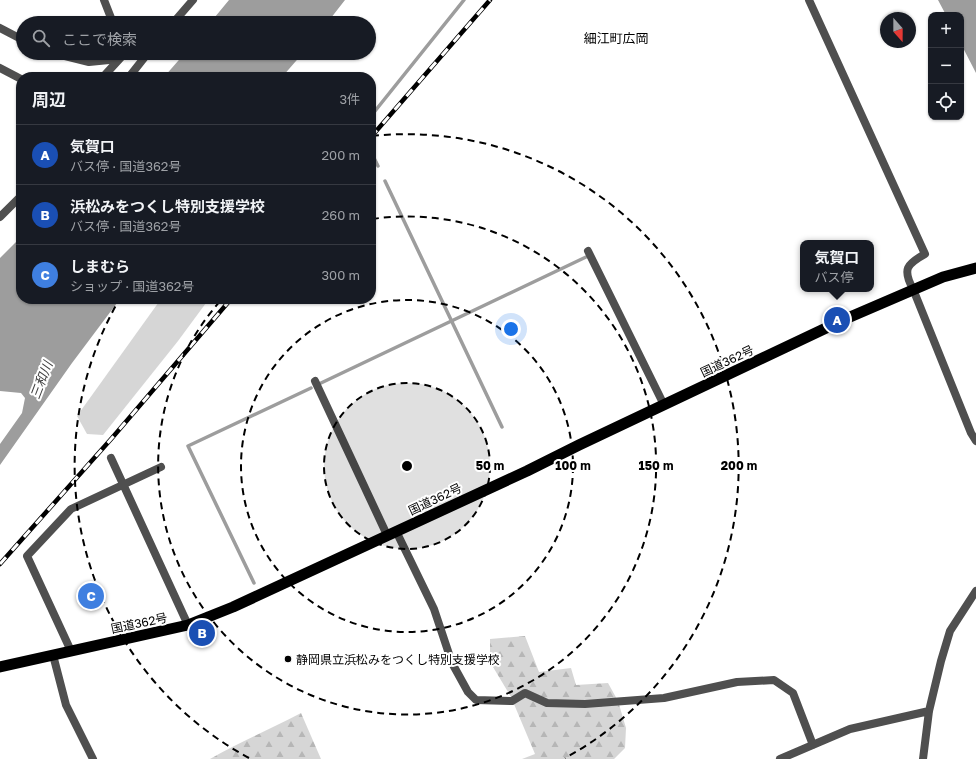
<!DOCTYPE html>
<html lang="ja">
<head>
<meta charset="utf-8">
<style>
	body { margin:0; font-family:"Golos Text","Noto Sans JP",sans-serif; background:#242831; color:#f1f3f6 }
	.controls { position:absolute; right:12px; top:12px; display:grid; overflow:hidden; border-radius:8px; box-shadow:0 1px 3px #0004 }
	.controls button { width:36px; height:36px; display:grid; place-items:center; padding:0; border:0; border-bottom:1px solid #363941; background:#171b24; color:#f1f3f6; font:20px sans-serif }
	.compass { position:absolute; left:880px; top:12px; width:36px; height:36px; border-radius:50%; background:#171b24; box-shadow:0 1px 3px #0004; rotate:159deg }
	.you { position:absolute; left:511px; top:329px; width:14px; height:14px; margin:-10px; border:3px solid #fff; border-radius:50%; background:#1a73e8; box-shadow:0 0 0 6px #1a73e833 }
	.badge { display:grid; place-items:center; width:26px; height:26px; border-radius:50%; background:#ea580c; color:#fff; font-size:13px; font-weight:700 }
	.pin { position:absolute; translate:-50% -50%; border:2px solid #fff; box-shadow:0 1px 4px #0006 }
	.popup { position:absolute; left:800px; top:240px; width:74px; height:52px; box-sizing:border-box; display:grid; place-content:center; border-radius:8px; background:#171b24; filter:drop-shadow(0 1px 3px #0005); font-size:13px; white-space:nowrap; color:#9ea1a6 }
	.popup b { font-size:15px; color:#f1f3f6 }
	.popup::after { content:''; position:absolute; left:50%; top:100%; margin-left:-8px; border:8px solid transparent; border-top-color:#171b24 }
	.list { margin:0; padding:0; list-style:none }
	h2 { display:flex; justify-content:space-between; align-items:center; height:52px; margin:0; padding:0 16px; font-size:17px }
	h2 small { font-size:13px; font-weight:400; color:#9ea1a6 }
	.list li { display:grid; grid-template-columns:26px 1fr auto; gap:12px; align-items:center; box-sizing:border-box; height:60px; padding:0 16px; border-top:1px solid #363941 }
	.list b { display:block; font-size:15px; white-space:nowrap }
	.list p { margin:0; font-size:13px; white-space:nowrap; color:#9ea1a6 }
	.list em { font-size:13px; font-style:normal; color:#9ea1a6 }
	.icon { flex:none; width:22px; height:22px; fill:none; stroke:currentColor; stroke-width:2; stroke-linecap:round; stroke-linejoin:round }
	.map { position:relative; flex:none; width:976px; height:759px; overflow:hidden }
	.search { position:absolute; background:#171b24; box-shadow:0 1px 3px #0004; left:16px; top:16px; width:360px; height:44px; display:flex; align-items:center; gap:10px; box-sizing:border-box; padding:0 14px; border-radius:22px; color:#9ea1a6; font-size:15px }
	.panel { position:absolute; background:#171b24; box-shadow:0 1px 3px #0004; left:16px; top:72px; width:360px; height:232px; border-radius:16px }
	.map>svg:first-child { display:block }
	.green { fill:#d6d6d6 }
	.forest { fill:url(#forest-firs) }
	.water { fill:#9d9d9d }
	.lines { fill:none; stroke-linecap:round; stroke-linejoin:round }
	.stream { stroke:#9d9d9d; stroke-width:3.5 }
	.minor { stroke:#4f4f4f; stroke-width:8 }
	.trunk { stroke:#000; stroke-width:11 }
	.rail-casing { stroke:#000; stroke-width:4.5 }
	.rail { stroke:#fff; stroke-width:3; stroke-dasharray:9; stroke-linecap:butt }
	.ring { fill:none; stroke:#000; stroke-width:2; stroke-dasharray:7 5 }
	.poi-dot { fill:#000; stroke:#fff; stroke-width:1.5 }
	.labels { text-anchor:middle; dominant-baseline:central; stroke-width:4; stroke-linejoin:round; paint-order:stroke }
	.street-label { font-size:12px; fill:#000; stroke:#fff }
	.poi-label { font-size:12px; fill:#000; stroke:#fff; text-anchor:start }
	.neighbourhood-label { font-size:13px; fill:#000; stroke:#fff }
	.water-label { font-size:13px; font-style:italic; fill:#3e3e3e; stroke:#fff }
	.centre { fill:#000; stroke:#fff; stroke-width:2 }
	.ring-label { font-size:12px; text-anchor:middle; font-weight:bold; fill:#000; stroke:#fff; stroke-width:4; stroke-linejoin:round; paint-order:stroke }
</style>
</head>
<body>
<div class="map">
<svg width="976" height="759" viewBox="0 0 976 759">
	<defs>
		<pattern id="forest-firs" width="22" height="20" patternUnits="userSpaceOnUse"><rect width="22" height="20" fill="#d6d6d6"/><path d="M5 1l3.5 6h-7zM16 11l3.5 6h-7z" fill="#b6b6b6"/></pattern>
	</defs>
	<rect width="100%" height="100%" fill="#fff"/>
	<path class="green" d="M 161,299 L 203,299 L 206,303 L 178,341 L 103,435 L 87,434 L 77,416 Z"/>
	<path class="forest" d="M 525,636 L 539,672 L 571,668 L 576,685 L 608,683 L 618,701 L 626,728 L 625,748 L 614,759 L 522,759 L 535,754 L 511,697 L 490,662 L 490,639 Z
		M 301,713 L 321,759 L 210,759 C 239,742 271,729 301,713 Z"/>
	<path class="water" d="M 229,0 L 345,0 L 327,23 L 210,23 Z
		M 938,0 L 976,0 L 976,73 L 961,44 L 961,15 L 946,15 Z
		M 185,53 L 303,53 L 282,77 L 164,77 Z
		M 21,237 L 21,299 L 120,299 L 72,363 L 0,465 L 0,444 L 22,413 L 25,398 L 21,393 L 0,391 L 0,258 Z"/>
	<g class="lines">
		<path class="stream" d="M 371,116 L 464,0
			M 371,152 L 378,166
			M 385,181 L 502,427
			M 321,383 L 586,257
			M 254,583 L 188,446 L 311,388"/>
		<path class="minor" d="M 104,0 L 113,23
			M 809,0 L 925,254 C 907,264 902,269 913,289 L 971,433 L 976,441
			M 173,23 L 193,0
			M 0,28 L 23,40
			M 53,53 L 89,62 L 119,59
			M 0,68 L 21,79
			M 103,77 L 125,53
			M 129,77 L 148,53
			M 0,217 L 21,196
			M 588,251 L 664,405
			M 315,381 L 387,535
			M 111,458 L 188,625
			M 396,531 L 434,609 L 452,663 L 468,692 L 476,700 L 512,701 L 525,693 L 547,703 L 585,704 L 664,698 L 737,682 L 774,680 L 793,693 L 813,745
			M 71,651 L 27,556 L 71,509 L 161,467
			M 53,655 L 66,705 L 93,759
			M 780,759 L 850,729 L 929,711
			M 923,759 L 929,711 L 941,661 L 950,631 L 976,591"/>
		<path class="trunk" d="M 0,667 L 188,625 L 233,607 L 527,471 L 579,445 L 843,320 L 943,277 L 976,268"/>
		<defs>
			<path id="rail" d="M 371,137 L 490,0
				M 0,564 L 112,438 L 231,299"/>
		</defs>
		<use href="#rail" class="rail-casing"/>
		<use href="#rail" class="rail"/>
	</g>
	<circle cx="407" cy="466" r="83" fill="#000" fill-opacity=".12"/>
	<g class="ring">
		<circle cx="407" cy="466" r="83"/>
		<circle cx="407" cy="466" r="166"/>
		<path d="M372 219A249 249 0 1 1 222 299"/>
		<path d="M249 758A332 332 0 0 1 119 300M372 136A332 332 0 0 1 565 758"/>
	</g>
	<circle class="poi-dot" cx="288" cy="659" r="4"/>
	<g class="labels">
		<g class="street-label">
			<text transform="translate(727 361) rotate(-25)">国道362号</text>
			<text transform="translate(435 499) rotate(-25)">国道362号</text>
			<text transform="translate(139 623) rotate(-12)">国道362号</text>
		</g>
		<g class="poi-label">
			<text x="296" y="659">静岡県立浜松みをつくし特別支援学校</text>
		</g>
		<g class="neighbourhood-label">
			<text x="616" y="38">細江町広岡</text>
		</g>
		<g class="water-label">
			<text transform="translate(41 380) rotate(-69)">三和川</text>
		</g>
	</g>
	<circle cx="407" cy="466" r="6" class="centre"/>
	<g class="ring-label">
		<text x="490" y="470">50 m</text>
		<text x="573" y="470">100 m</text>
		<text x="656" y="470">150 m</text>
		<text x="739" y="470">200 m</text>
	</g>
</svg>
<div class="controls">
<button>+</button>
<button>−</button>
<button><svg class="icon" aria-label="locate" viewBox="0 0 24 24"><circle cx="12" cy="12" r="6"/><path d="M12 2v4M12 18v4M2 12h4M18 12h4"/></svg></button>
</div>
<svg class="compass" viewBox="-18 -18 36 36"><path d="M0-13l5 13h-10z" fill="#e53935"/><path d="M0 13l5-13h-10z" fill="#9ea1a6"/></svg>
<div class="you"></div>
<div class="pin badge" style="left:837px;top:320px;background:#1a4fb4">A</div>
<div class="popup"><b>気賀口</b>バス停</div>
<div class="pin badge" style="left:202px;top:633px;background:#1a4fb4">B</div>
<div class="pin badge" style="left:91px;top:596px;background:#3f7fe0">C</div>
<div class="search"><svg class="icon" aria-label="search" viewBox="0 0 24 24"><circle cx="10" cy="10" r="6"/><path d="M15 15l6 6"/></svg>ここで検索</div>
<section class="panel">
<h2>周辺<small>3件</small></h2>
<ul class="list">
<li><span class="badge" style="background:#1a4fb4">A</span><div><b>気賀口</b><p>バス停 · 国道362号</p></div><em>200 m</em></li>
<li><span class="badge" style="background:#1a4fb4">B</span><div><b>浜松みをつくし特別支援学校</b><p>バス停 · 国道362号</p></div><em>260 m</em></li>
<li><span class="badge" style="background:#3f7fe0">C</span><div><b>しまむら</b><p>ショップ · 国道362号</p></div><em>300 m</em></li>
</ul>
</section>
</div>
</body>
</html>
